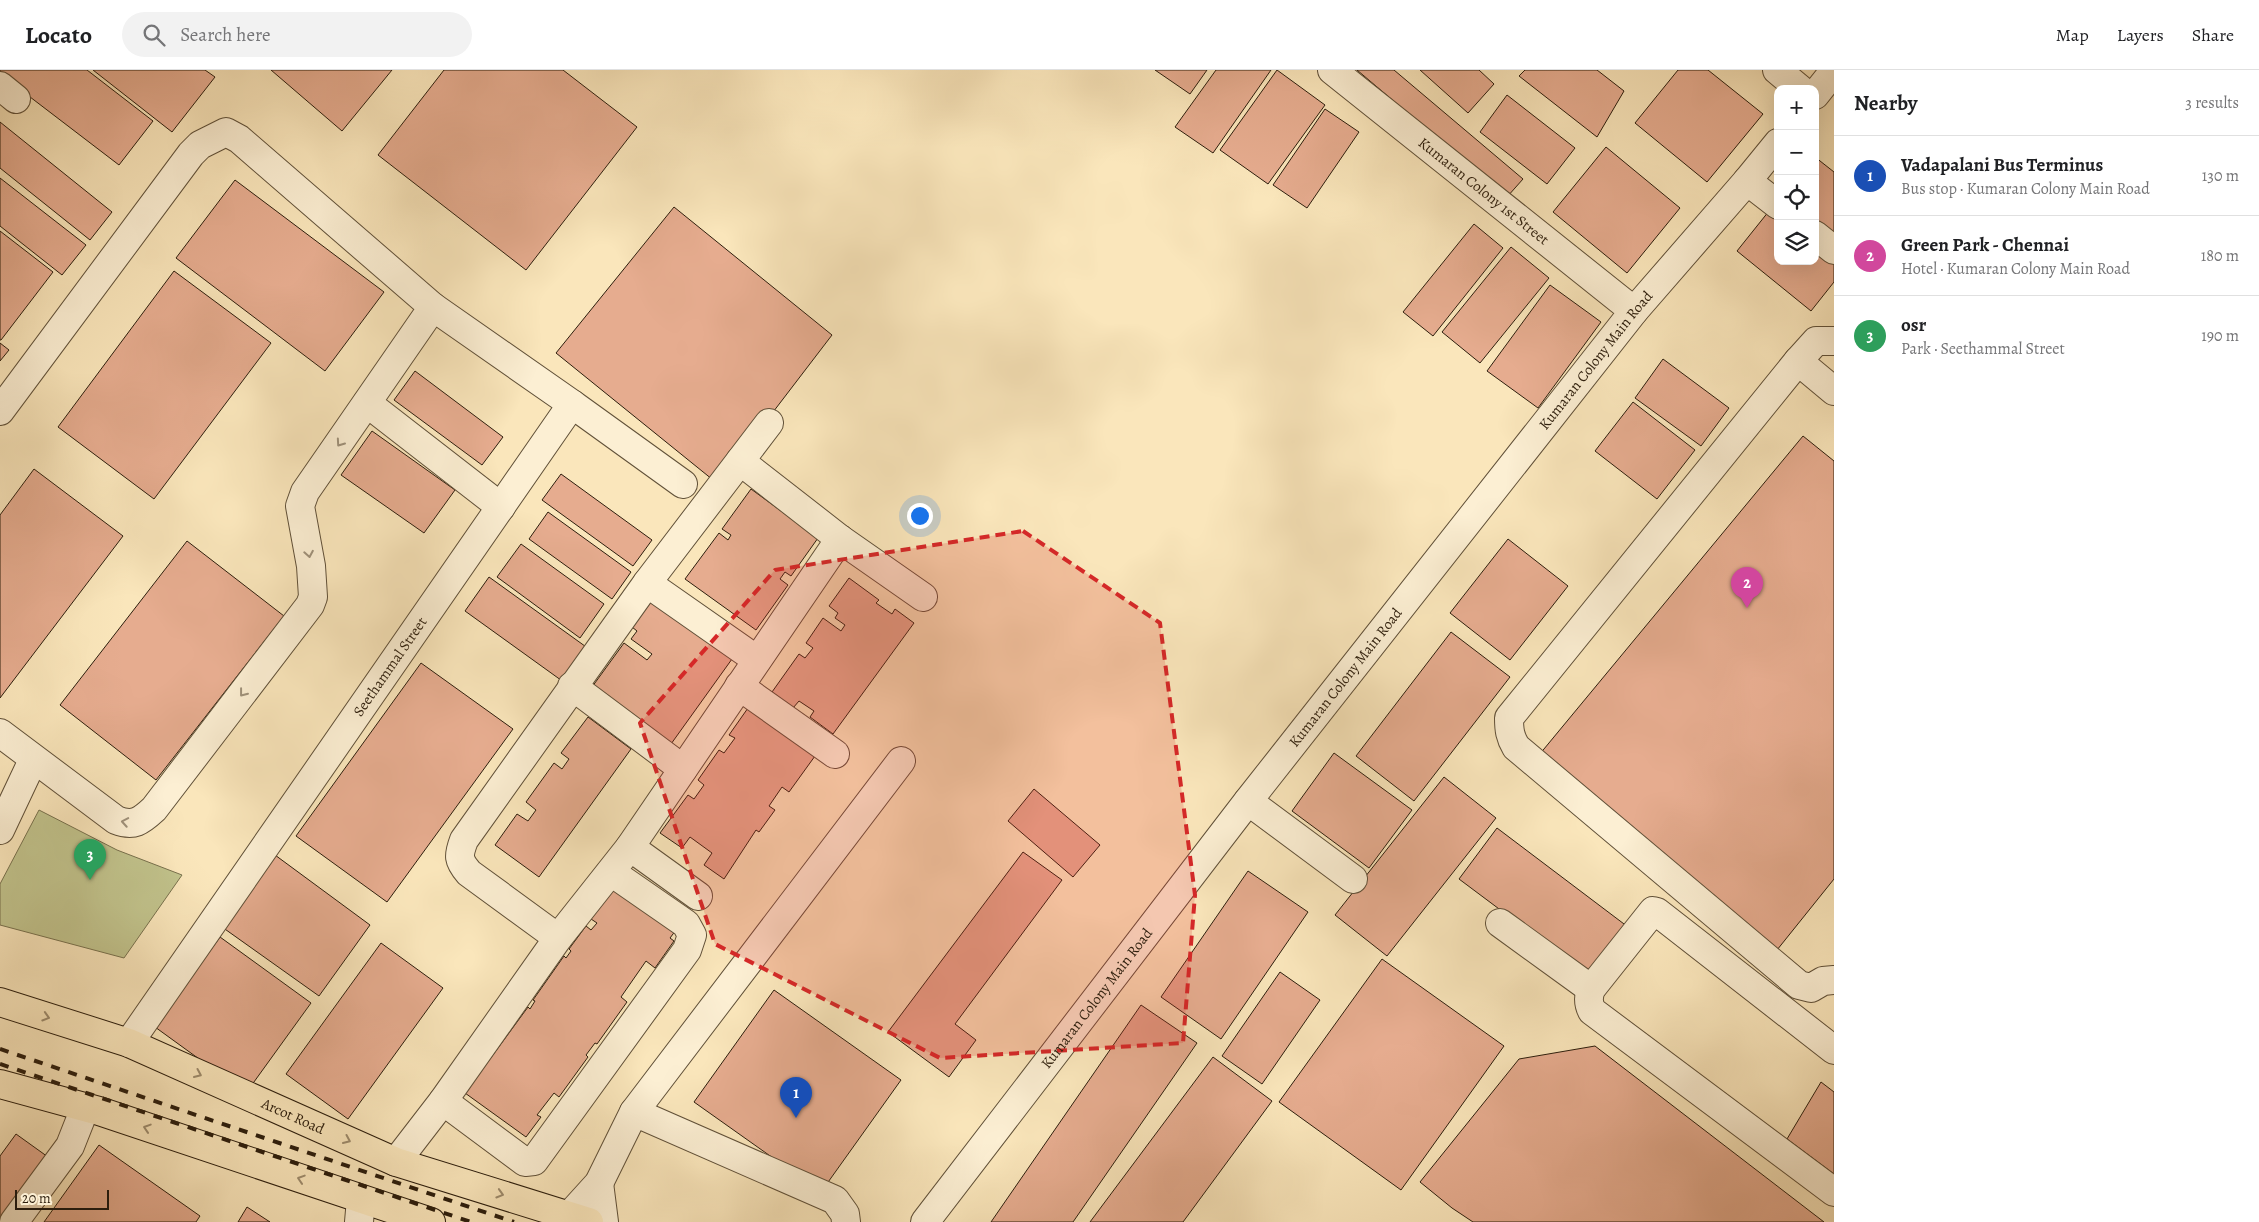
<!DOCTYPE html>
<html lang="en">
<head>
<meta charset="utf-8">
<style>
	body { margin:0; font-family:Alegreya,serif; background:#f2f2f2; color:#202124 }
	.controls { position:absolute; right:15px; top:15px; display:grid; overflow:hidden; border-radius:10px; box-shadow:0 5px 20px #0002 }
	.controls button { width:45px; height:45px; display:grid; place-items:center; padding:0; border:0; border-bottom:1px solid #e0e0e0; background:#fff; color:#202124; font:25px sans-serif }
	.scale { position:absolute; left:15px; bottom:12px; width:94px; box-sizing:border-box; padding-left:5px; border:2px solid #2d1e0d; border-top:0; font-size:14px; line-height:18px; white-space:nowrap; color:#2d1e0d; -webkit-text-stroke:4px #fcefd3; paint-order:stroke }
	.you { position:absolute; left:919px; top:445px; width:18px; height:18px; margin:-12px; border:4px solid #fff; border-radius:50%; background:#1a73e8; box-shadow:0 0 0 8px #1a73e833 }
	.badge { display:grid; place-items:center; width:32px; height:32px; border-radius:50%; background:#0f766e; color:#fff; font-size:16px; font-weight:700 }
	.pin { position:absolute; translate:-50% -41px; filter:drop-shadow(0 1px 2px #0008) }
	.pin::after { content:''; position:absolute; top:26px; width:18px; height:15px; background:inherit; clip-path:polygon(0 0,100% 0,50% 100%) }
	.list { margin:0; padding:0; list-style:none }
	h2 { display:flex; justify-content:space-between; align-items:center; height:65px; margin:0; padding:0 20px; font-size:21px }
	h2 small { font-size:16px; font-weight:400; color:#757577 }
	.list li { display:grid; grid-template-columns:32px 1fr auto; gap:15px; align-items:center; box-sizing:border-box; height:80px; padding:0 20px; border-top:1px solid #e0e0e0 }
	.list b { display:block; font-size:19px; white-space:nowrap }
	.list p { margin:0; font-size:16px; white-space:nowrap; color:#757577 }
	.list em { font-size:16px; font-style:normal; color:#757577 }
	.icon { flex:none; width:28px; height:28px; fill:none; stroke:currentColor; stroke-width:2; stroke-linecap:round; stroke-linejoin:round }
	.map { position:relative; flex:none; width:1834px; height:1152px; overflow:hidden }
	header { display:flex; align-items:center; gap:30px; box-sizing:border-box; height:70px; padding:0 25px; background:#fff; border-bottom:1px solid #e0e0e0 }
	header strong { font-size:24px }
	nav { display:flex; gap:28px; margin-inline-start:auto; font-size:18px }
	.search { width:350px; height:45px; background:#f2f2f2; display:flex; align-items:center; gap:12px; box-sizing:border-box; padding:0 18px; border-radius:28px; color:#757577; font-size:19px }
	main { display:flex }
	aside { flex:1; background:#fff }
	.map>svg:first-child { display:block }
	.green { fill:#c2c48d; stroke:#78714d }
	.building { fill:#e6ac8f; stroke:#2d1e0d }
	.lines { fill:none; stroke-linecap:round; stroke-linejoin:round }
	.minor-casing { stroke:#605038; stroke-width:30 }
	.major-casing { stroke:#2d1e0d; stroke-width:30 }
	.minor { stroke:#fcefd3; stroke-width:28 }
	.major { stroke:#fae6bb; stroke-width:28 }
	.rail { stroke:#2d1e0d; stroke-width:4; stroke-dasharray:9 9; stroke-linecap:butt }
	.oneway { stroke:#9f917a }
	.oneway2 { stroke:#9e8c6d }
	.marked { fill:#d62828; fill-opacity:0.2; stroke:#d62828; stroke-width:4; stroke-dasharray:10 6; stroke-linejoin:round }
	.labels { text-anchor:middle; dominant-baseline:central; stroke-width:4; stroke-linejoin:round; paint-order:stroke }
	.street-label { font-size:15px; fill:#2d1e0d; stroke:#fcefd3 }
</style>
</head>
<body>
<header>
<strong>Locato</strong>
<div class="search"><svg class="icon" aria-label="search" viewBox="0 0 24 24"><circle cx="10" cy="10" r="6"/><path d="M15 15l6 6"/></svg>Search here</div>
<nav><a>Map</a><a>Layers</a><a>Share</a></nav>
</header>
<main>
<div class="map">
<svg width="1834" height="1152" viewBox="0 0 1834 1152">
	<rect width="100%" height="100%" fill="#fae6bb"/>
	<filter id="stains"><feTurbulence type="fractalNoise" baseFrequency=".004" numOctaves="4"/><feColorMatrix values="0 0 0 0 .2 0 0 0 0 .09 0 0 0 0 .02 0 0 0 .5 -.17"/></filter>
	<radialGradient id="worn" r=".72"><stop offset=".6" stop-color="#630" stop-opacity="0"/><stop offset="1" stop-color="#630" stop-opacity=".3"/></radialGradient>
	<path class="green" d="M 39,740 L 117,780 L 182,805 L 124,888 L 0,855 L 0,814 Z"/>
	<path class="building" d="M 0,0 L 87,0 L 153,51 L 119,95 L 0,4 Z
		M 93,0 L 205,0 L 215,7 L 172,62 Z
		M 271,0 L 392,0 L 342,61 Z
		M 444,0 L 563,0 L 637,57 L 526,200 L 378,85 Z
		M 1155,0 L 1207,0 L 1190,24 Z
		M 1216,0 L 1271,0 L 1213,83 L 1175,57 Z
		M 1277,0 L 1325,35 L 1268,114 L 1220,80 Z
		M 1357,0 L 1394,0 L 1523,109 L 1507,127 Z
		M 1420,0 L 1479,0 L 1494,14 L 1468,43 Z
		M 1525,0 L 1597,0 L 1624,21 L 1597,67 L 1519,6 Z
		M 1678,0 L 1708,0 L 1763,44 L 1707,112 L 1635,53 Z
		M 1507,25 L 1575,78 L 1547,114 L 1480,62 Z
		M 1325,39 L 1359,62 L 1307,138 L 1273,115 Z
		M 0,52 L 112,142 L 90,170 L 0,98 Z
		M 1606,77 L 1680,138 L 1627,203 L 1553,142 Z
		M 1815,87 L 1834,102 L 1834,171 L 1815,155 Z
		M 0,108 L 86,175 L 62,205 L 0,156 Z
		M 235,110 L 384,222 L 325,301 L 176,188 Z
		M 1773,136 L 1778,140 L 1778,191 L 1815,191 L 1815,170 L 1834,185 L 1834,212 L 1811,241 L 1737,181 Z
		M 674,137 L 832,265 L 718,414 L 556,283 Z
		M 1474,154 L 1503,178 L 1433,266 L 1403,242 Z
		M 0,161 L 53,202 L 1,270 L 0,270 Z
		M 1511,177 L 1549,208 L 1480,293 L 1442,262 Z
		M 174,201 L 271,273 L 154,429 L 58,357 Z
		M 1550,215 L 1601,252 L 1538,338 L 1487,301 Z
		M 0,273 L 9,280 L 0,291 Z
		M 1663,289 L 1729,338 L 1701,376 L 1635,328 Z
		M 415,301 L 503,367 L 482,395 L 394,330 Z
		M 1633,332 L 1695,380 L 1657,429 L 1595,381 Z
		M 372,361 L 455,420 L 424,463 L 341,405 Z
		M 1803,366 L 1834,391 L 1834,809 L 1777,880 L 1539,685 Z
		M 34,399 L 123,466 L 0,628 L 0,445 Z
		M 561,404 L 652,470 L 633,496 L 542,430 Z
		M 751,419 L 818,468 L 791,506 L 785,502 L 780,509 L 788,515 L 756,560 L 685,509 L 719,463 L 728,470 L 731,465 L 722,459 Z
		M 548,442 L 631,502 L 612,529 L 529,469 Z
		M 1508,469 L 1568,516 L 1510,590 L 1450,543 Z
		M 187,471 L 284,546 L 156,710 L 60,635 Z
		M 521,474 L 604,534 L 580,568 L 497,507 Z
		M 489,507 L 589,579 L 565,613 L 465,541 Z
		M 849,508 L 879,530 L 876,533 L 892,544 L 895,539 L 914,553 L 833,664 L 810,647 L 814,641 L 799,631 L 793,638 L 772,622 L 799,584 L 805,588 L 813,578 L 806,573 L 823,548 L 841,561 L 845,555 L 835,548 L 838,543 L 829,536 Z
		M 652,530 L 732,589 L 671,674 L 592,617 L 624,573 L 647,590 L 652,584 L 631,569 L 637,561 L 632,557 Z
		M 1451,562 L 1510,607 L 1414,731 L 1356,686 Z
		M 421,593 L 513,659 L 387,832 L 296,766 Z
		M 748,638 L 815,686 L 789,722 L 782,717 L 769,736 L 775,740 L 759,762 L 756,760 L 724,809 L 704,795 L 712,783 L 690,767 L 682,778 L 660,763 L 688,725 L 694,729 L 704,715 L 698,710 L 719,680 L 724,683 L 735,668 L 729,665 Z
		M 588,647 L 631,679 L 539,807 L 495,775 L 517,744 L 528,751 L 536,740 L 526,732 L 554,693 L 562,699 L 569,689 L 561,683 Z
		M 1334,683 L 1412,740 L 1369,798 L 1292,741 Z
		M 1444,707 L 1496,748 L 1387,886 L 1335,845 Z
		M 1034,719 L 1100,775 L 1073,807 L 1008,751 Z
		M 1497,758 L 1632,860 L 1594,910 L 1459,809 Z
		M 1023,782 L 1062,810 L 955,954 L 976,970 L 949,1007 L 888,962 Z
		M 275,785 L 370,855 L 319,926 L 222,857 Z
		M 1248,801 L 1308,842 L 1221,969 L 1161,927 Z
		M 615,816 L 676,860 L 670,868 L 674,871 L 655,898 L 646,891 L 621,927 L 627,932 L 597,974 L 595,973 L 586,985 L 588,987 L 559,1027 L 554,1023 L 537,1045 L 541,1047 L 526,1067 L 465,1023 L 528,937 L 530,939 L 535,931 L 533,930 L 564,886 L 566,888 L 571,881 L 569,879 L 586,856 L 591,860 L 597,853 L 591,849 Z
		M 220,867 L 311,933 L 246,1023 L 155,957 Z
		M 381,873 L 443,918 L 348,1049 L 286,1004 Z
		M 1382,889 L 1504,976 L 1401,1120 L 1279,1032 Z
		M 1280,902 L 1320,930 L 1262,1014 L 1222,986 Z
		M 774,920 L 901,1010 L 821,1122 L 694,1032 Z
		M 1141,935 L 1197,973 L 1073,1152 L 991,1152 Z
		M 1595,976 L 1824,1152 L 1473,1152 L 1452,1138 L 1420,1112 L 1519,989 Z
		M 1213,987 L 1272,1031 L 1183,1152 L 1090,1152 Z
		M 1821,1012 L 1834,1022 L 1834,1104 L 1787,1069 Z
		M 16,1064 L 55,1092 L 11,1152 L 0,1152 L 0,1086 Z
		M 99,1075 L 200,1146 L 196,1152 L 44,1152 Z
		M 247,1137 L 270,1152 L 238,1152 Z"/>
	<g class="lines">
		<defs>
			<g id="minor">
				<path id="s1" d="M 1332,0 L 1634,241"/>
				<path d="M 1777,0 L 1800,19"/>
				<path d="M 0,16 L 16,29"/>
				<path d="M 1815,25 L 1834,1"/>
				<path d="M 1747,111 L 1778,135"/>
				<path d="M 1815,165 L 1834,180"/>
				<path d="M 433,237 L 572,334"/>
				<path d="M 1834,271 L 1816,271 L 1798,291 L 1834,321"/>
				<path d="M 1798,291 L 1509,648 C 1509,660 1510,667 1516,677 L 1799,915 L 1811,918 L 1823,911 L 1834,910"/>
				<path d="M 367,333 L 501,437"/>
				<path d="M 0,341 L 191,84 L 200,75 L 226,62 L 239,69 L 433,237 L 305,422 L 300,436 L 311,496 L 313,527 L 310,535 L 154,739 C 141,751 134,757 116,750 L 0,663"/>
				<path d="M 740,391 L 840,469 L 923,527"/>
				<path d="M 647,513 L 757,590"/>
				<path d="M 572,616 L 683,699"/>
				<path d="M 739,616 L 835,684"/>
				<path d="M 1248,731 L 1353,809"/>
				<path d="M 0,760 L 33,690"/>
				<path d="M 630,777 L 698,826"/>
				<path d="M 1500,853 L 1591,919"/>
				<path d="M 558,868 L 469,803 C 458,790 458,786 464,770 L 647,513 L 769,353"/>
				<path id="s2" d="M 129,973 L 572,334 L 683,414"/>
				<path d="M 1834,980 L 1657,842 L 1653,841 L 1591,919 C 1588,927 1588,933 1592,941 L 1834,1122"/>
				<path d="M 443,1031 L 525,1092 L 534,1091 L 687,880 L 692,865 L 686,854 L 611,802"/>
				<path d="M 634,1042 L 835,1130 L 845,1144 L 846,1152"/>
				<path d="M 396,1092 L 443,1031 L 558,868 L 630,777 L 840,469"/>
				<path d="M 599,1113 L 604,1152"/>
				<path d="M 14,1152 L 70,1076 L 85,1038"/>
				<path d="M 359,1152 L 361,1129"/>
				<path d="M 566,1152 L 570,1145 L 599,1113 L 634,1042 L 901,691"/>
				<path id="s3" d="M 925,1152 L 1248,731 L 1634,241 L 1747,111 L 1778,73"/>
			</g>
			<g id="major">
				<path id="s4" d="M 0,932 L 129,973 L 396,1092 L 589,1152"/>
				<path d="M 0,1014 L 99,1041 L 431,1152"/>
			</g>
		</defs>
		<use href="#minor" class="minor-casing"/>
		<use href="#major" class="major-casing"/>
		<use href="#minor" class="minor"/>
		<use href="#major" class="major"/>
		<path class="rail" d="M 0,979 L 514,1152
			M 0,994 L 471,1152"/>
	</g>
	<defs><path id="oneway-chevron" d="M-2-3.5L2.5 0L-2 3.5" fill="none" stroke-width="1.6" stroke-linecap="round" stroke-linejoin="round" transform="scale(1.25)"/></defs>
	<g class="oneway">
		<use href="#oneway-chevron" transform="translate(340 373) rotate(125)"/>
		<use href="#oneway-chevron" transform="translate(309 484) rotate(80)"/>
		<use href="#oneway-chevron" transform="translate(243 623) rotate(128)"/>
		<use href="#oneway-chevron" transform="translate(125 752) rotate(-170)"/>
	</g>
	<g class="oneway2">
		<use href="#oneway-chevron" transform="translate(46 947) rotate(17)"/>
		<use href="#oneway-chevron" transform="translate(198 1004) rotate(24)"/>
		<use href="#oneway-chevron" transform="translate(147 1058) rotate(-162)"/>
		<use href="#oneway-chevron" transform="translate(347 1070) rotate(24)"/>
		<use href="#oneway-chevron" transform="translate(301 1109) rotate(-162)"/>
		<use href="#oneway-chevron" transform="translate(500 1124) rotate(17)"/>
	</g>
	<path class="marked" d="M 1023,461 L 1160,553 L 1195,825 L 1183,973 L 940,988 L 715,874 L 640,653 L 775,500 Z"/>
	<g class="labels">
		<g class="street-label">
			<text stroke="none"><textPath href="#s1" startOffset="194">Kumaran Colony 1st Street</textPath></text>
			<text stroke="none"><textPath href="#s3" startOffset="1092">Kumaran Colony Main Road</textPath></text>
			<text stroke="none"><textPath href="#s2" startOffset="458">Seethammal Street</textPath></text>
			<text stroke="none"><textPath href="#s3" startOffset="688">Kumaran Colony Main Road</textPath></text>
			<text stroke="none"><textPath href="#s3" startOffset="282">Kumaran Colony Main Road</textPath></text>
			<text stroke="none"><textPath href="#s4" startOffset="315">Arcot Road</textPath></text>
		</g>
	</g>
	<rect width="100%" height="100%" filter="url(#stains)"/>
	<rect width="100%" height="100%" fill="url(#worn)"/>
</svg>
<div class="controls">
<button>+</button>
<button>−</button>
<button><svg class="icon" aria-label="locate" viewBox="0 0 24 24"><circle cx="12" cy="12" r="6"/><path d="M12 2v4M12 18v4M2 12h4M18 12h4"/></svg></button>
<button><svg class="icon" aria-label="layers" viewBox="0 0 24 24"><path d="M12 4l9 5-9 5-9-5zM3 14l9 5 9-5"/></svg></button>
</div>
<div class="scale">20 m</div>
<div class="you"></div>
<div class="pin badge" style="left:796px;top:1048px;background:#1a4fb4">1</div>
<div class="pin badge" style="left:1747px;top:538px;background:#d1479c">2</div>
<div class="pin badge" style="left:90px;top:810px;background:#2e9e5b">3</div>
</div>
<aside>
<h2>Nearby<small>3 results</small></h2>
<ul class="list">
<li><span class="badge" style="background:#1a4fb4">1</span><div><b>Vadapalani Bus Terminus</b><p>Bus stop · Kumaran Colony Main Road</p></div><em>130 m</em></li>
<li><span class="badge" style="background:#d1479c">2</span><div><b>Green Park - Chennai</b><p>Hotel · Kumaran Colony Main Road</p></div><em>180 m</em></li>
<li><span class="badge" style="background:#2e9e5b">3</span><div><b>osr</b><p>Park · Seethammal Street</p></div><em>190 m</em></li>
</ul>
</aside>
</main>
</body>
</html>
